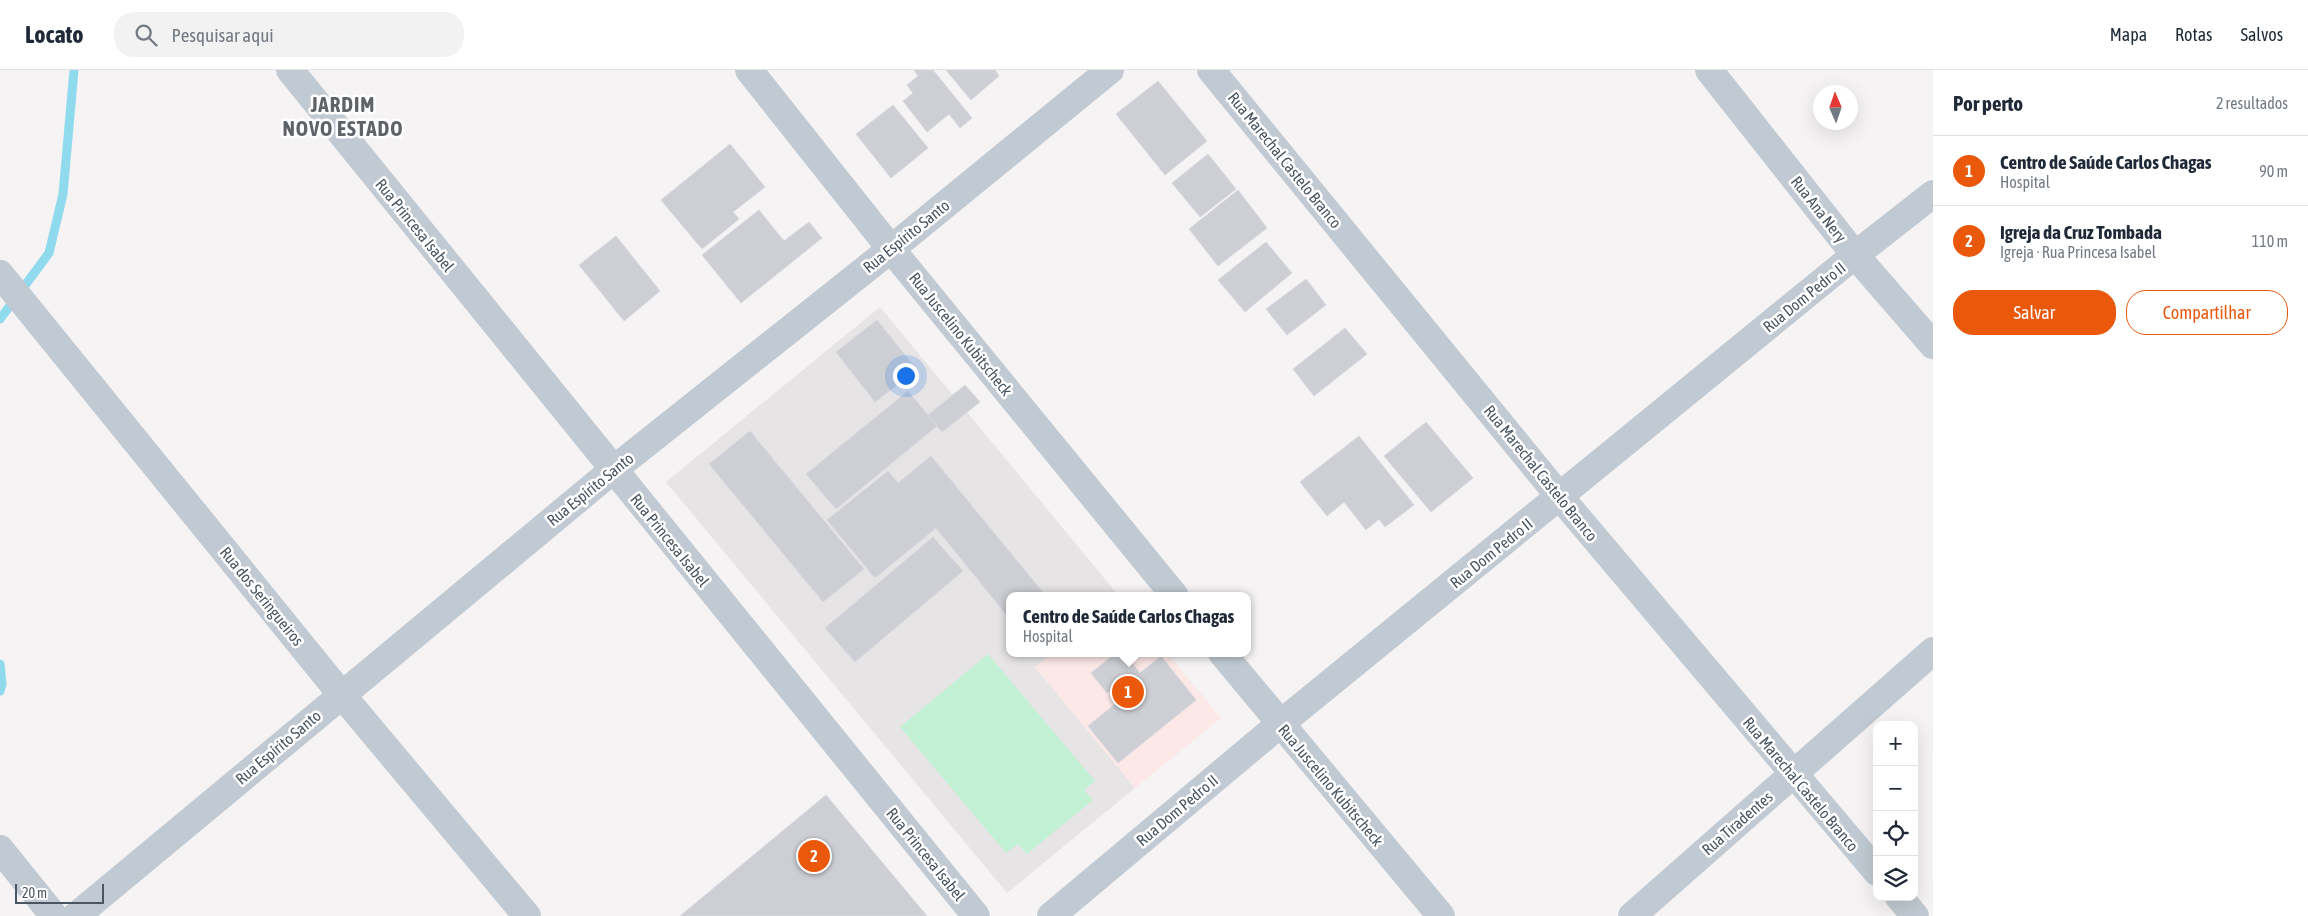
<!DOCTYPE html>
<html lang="pt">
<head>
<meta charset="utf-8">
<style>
	body { margin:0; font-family:"Asap Condensed",sans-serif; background:#f2f2f3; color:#1f2937 }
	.controls { position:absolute; right:15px; bottom:15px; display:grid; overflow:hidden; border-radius:10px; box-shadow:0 5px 20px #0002 }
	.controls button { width:45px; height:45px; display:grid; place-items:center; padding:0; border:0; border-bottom:1px solid #e0e1e3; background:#fff; color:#1f2937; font:25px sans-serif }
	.compass { position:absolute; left:1813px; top:15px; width:45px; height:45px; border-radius:50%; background:#fff; box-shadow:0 5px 20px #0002; rotate:358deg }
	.scale { position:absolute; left:15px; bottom:12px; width:89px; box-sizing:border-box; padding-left:5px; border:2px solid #4a5661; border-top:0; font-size:14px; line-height:18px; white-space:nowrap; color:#4a5661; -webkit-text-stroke:4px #fff; paint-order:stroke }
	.you { position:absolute; left:905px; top:305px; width:18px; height:18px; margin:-12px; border:4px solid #fff; border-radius:50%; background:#1a73e8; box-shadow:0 0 0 8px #1a73e833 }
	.badge { display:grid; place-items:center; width:32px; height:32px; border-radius:50%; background:#ea580c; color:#fff; font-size:16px; font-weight:700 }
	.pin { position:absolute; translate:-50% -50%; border:2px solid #fff; box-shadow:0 1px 5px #0006 }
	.popup { position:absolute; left:1006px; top:522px; width:245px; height:65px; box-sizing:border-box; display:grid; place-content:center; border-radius:10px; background:#fff; filter:drop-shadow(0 1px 4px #0005); font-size:16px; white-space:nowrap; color:#747a83 }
	.popup b { font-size:19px; color:#1f2937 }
	.popup::after { content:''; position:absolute; left:50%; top:100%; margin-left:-10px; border:10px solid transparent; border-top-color:#fff }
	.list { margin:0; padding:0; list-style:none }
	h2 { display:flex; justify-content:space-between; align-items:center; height:65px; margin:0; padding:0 20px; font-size:21px }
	h2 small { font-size:16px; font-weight:400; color:#747a83 }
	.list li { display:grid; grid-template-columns:32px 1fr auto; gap:15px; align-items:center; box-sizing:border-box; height:70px; padding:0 20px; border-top:1px solid #e0e1e3 }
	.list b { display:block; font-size:19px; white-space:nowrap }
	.list p { margin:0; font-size:16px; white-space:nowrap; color:#747a83 }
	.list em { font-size:16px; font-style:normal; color:#747a83 }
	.actions { display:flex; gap:10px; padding:15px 20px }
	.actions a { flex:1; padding:11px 0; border:1px solid #ea580c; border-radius:20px; text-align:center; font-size:18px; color:#ea580c }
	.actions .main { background:#ea580c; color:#fff }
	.icon { flex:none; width:28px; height:28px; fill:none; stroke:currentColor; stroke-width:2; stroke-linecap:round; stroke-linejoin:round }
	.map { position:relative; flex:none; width:1933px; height:846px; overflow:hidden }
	header { display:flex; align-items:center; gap:30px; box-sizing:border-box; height:70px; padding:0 25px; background:#fff; border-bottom:1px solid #e0e1e3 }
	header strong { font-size:24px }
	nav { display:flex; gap:28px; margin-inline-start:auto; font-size:18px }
	.search { width:350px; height:45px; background:#f2f2f3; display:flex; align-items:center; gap:12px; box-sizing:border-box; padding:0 18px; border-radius:20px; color:#747a83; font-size:19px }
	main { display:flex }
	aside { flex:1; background:#fff }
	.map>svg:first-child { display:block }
	.education { fill:#e6e4e5 }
	.medical { fill:#fce8e6 }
	.green { fill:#c3f1d5 }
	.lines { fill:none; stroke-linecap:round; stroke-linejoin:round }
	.stream { stroke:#90daee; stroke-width:9 }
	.building { fill:#cdcfd5; stroke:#d7d9de }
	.minor { stroke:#c1cad2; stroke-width:28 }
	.labels { text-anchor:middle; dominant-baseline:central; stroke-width:5; stroke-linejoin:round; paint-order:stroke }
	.street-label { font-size:16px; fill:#4a5661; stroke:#fff }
	.district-label { font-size:21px; font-weight:bold; letter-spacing:1px; fill:#5f6368; stroke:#fff }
</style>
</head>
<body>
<header>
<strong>Locato</strong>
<div class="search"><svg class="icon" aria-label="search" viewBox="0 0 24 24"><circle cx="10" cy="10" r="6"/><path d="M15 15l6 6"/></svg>Pesquisar aqui</div>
<nav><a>Mapa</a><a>Rotas</a><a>Salvos</a></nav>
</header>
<main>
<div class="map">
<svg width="1933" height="846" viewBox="0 0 1933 846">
	<rect width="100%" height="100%" fill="#f5f3f3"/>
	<path class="education" d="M 880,237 L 1119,526 L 1009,526 L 1009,583 L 1052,583 L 1035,597 L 1135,718 L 1007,823 L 666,412 Z"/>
	<path class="medical" d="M 1052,583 L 1167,583 L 1221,648 L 1135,718 L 1035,597 Z"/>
	<path class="green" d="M 988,584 L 1095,711 L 1084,720 L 1093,730 L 1027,784 L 1018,774 L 1006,783 L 900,657 Z"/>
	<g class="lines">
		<path class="stream" d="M 0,249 L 49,183 L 63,124 L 74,0
			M 0,594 L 2,614 L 0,621"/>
	</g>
	<path class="building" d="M 914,0 L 933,0 L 972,48 L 960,58 L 949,44 L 927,62 L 903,31 L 913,23 L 907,15 L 918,6 Z
		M 946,0 L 995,0 L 999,6 L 971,30 Z
		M 1158,11 L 1207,71 L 1165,105 L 1116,44 Z
		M 893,35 L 928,78 L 891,108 L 856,64 Z
		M 730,74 L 765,117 L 733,142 L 739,149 L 702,179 L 661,130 Z
		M 1208,84 L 1236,119 L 1200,147 L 1172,113 Z
		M 1238,120 L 1267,158 L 1218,196 L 1189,159 Z
		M 759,140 L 784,171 L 809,152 L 822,168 L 741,233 L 702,185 Z
		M 616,166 L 660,221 L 624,251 L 579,195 Z
		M 1266,172 L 1292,203 L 1245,242 L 1218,210 Z
		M 1306,209 L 1326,235 L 1287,265 L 1266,239 Z
		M 877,250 L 917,300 L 875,332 L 836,282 Z
		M 1345,258 L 1367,284 L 1314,326 L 1293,299 Z
		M 965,315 L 980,332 L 942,362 L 928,345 Z
		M 908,321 L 937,356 L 836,439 L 806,404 Z
		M 1426,352 L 1473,408 L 1431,442 L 1384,386 Z
		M 750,361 L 864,499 L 823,532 L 709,394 Z
		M 1359,366 L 1414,435 L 1385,457 L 1379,449 L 1366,460 L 1344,432 L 1327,446 L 1300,412 Z
		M 931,386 L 1046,526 L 1009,526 L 1009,548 L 936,458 L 875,508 L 827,450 L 888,401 L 898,413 Z
		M 933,467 L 963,501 L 855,592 L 825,558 Z
		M 1116,583 L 1124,583 L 1140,603 L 1161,586 L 1196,630 L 1118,693 L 1088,656 L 1130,622 L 1121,611 L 1107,623 L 1091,603 Z
		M 826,725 L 927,846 L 680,846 Z"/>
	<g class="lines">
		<path class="minor" d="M 290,0 L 976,846
			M 749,0 L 891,179 L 1175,526
			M 1211,0 L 1560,427 L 1877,802
			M 1709,0 L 1855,185 L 1933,275
			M 0,204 L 341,624 L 527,846
			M 1222,583 L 1441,846
			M 0,779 L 54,846
			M 1899,827 L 1915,846
			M 76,846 L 613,400 L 891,179 L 1110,0
			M 1051,846 L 1280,654 L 1855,185 L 1933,124
			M 1632,846 L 1933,581"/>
	</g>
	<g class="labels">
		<g class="street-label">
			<text transform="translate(1285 90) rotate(51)">Rua Marechal Castelo Branco</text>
			<text transform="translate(1819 139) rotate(52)">Rua Ana Nery</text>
			<text transform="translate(415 155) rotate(51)">Rua Princesa Isabel</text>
			<text transform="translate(906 166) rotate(-39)">Rua Espírito Santo</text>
			<text transform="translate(1804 227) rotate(-39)">Rua Dom Pedro II</text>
			<text transform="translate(961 264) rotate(51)">Rua Juscelino Kubitscheck</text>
			<text transform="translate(1541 403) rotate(51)">Rua Marechal Castelo Branco</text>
			<text transform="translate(590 419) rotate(-39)">Rua Espírito Santo</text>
			<text transform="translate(670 470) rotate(51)">Rua Princesa Isabel</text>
			<text transform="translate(1491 483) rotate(-39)">Rua Dom Pedro II</text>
			<text transform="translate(262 526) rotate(51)">Rua dos Seringueiros</text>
			<text transform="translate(278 677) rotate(-40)">Rua Espírito Santo</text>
			<text transform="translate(1801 714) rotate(50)">Rua Marechal Castelo Branco</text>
			<text transform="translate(1331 715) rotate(50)">Rua Juscelino Kubitscheck</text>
			<text transform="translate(1177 740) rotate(-40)">Rua Dom Pedro II</text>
			<text transform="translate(1737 753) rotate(-41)">Rua Tiradentes</text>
			<text transform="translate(926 784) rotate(51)">Rua Princesa Isabel</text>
		</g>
		<g class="district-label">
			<text x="343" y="34">JARDIM<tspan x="343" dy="24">NOVO ESTADO</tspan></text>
		</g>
	</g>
</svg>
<div class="controls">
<button>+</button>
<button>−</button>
<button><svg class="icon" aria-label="locate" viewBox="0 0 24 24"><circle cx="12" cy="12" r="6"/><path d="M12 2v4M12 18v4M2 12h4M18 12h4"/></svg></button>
<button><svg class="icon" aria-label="layers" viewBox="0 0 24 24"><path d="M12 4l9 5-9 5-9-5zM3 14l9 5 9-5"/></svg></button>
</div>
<svg class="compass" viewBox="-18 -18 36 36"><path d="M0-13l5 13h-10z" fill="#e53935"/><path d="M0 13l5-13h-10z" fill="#747a83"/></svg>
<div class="scale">20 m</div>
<div class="you"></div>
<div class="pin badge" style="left:1128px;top:622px">1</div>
<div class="popup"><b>Centro de Saúde Carlos Chagas</b>Hospital</div>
<div class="pin badge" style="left:814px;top:786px">2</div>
</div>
<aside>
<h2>Por perto<small>2 resultados</small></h2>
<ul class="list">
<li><span class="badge">1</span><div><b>Centro de Saúde Carlos Chagas</b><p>Hospital</p></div><em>90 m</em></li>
<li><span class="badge">2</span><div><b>Igreja da Cruz Tombada</b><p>Igreja · Rua Princesa Isabel</p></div><em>110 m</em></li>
</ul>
<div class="actions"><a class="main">Salvar</a><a>Compartilhar</a></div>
</aside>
</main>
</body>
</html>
